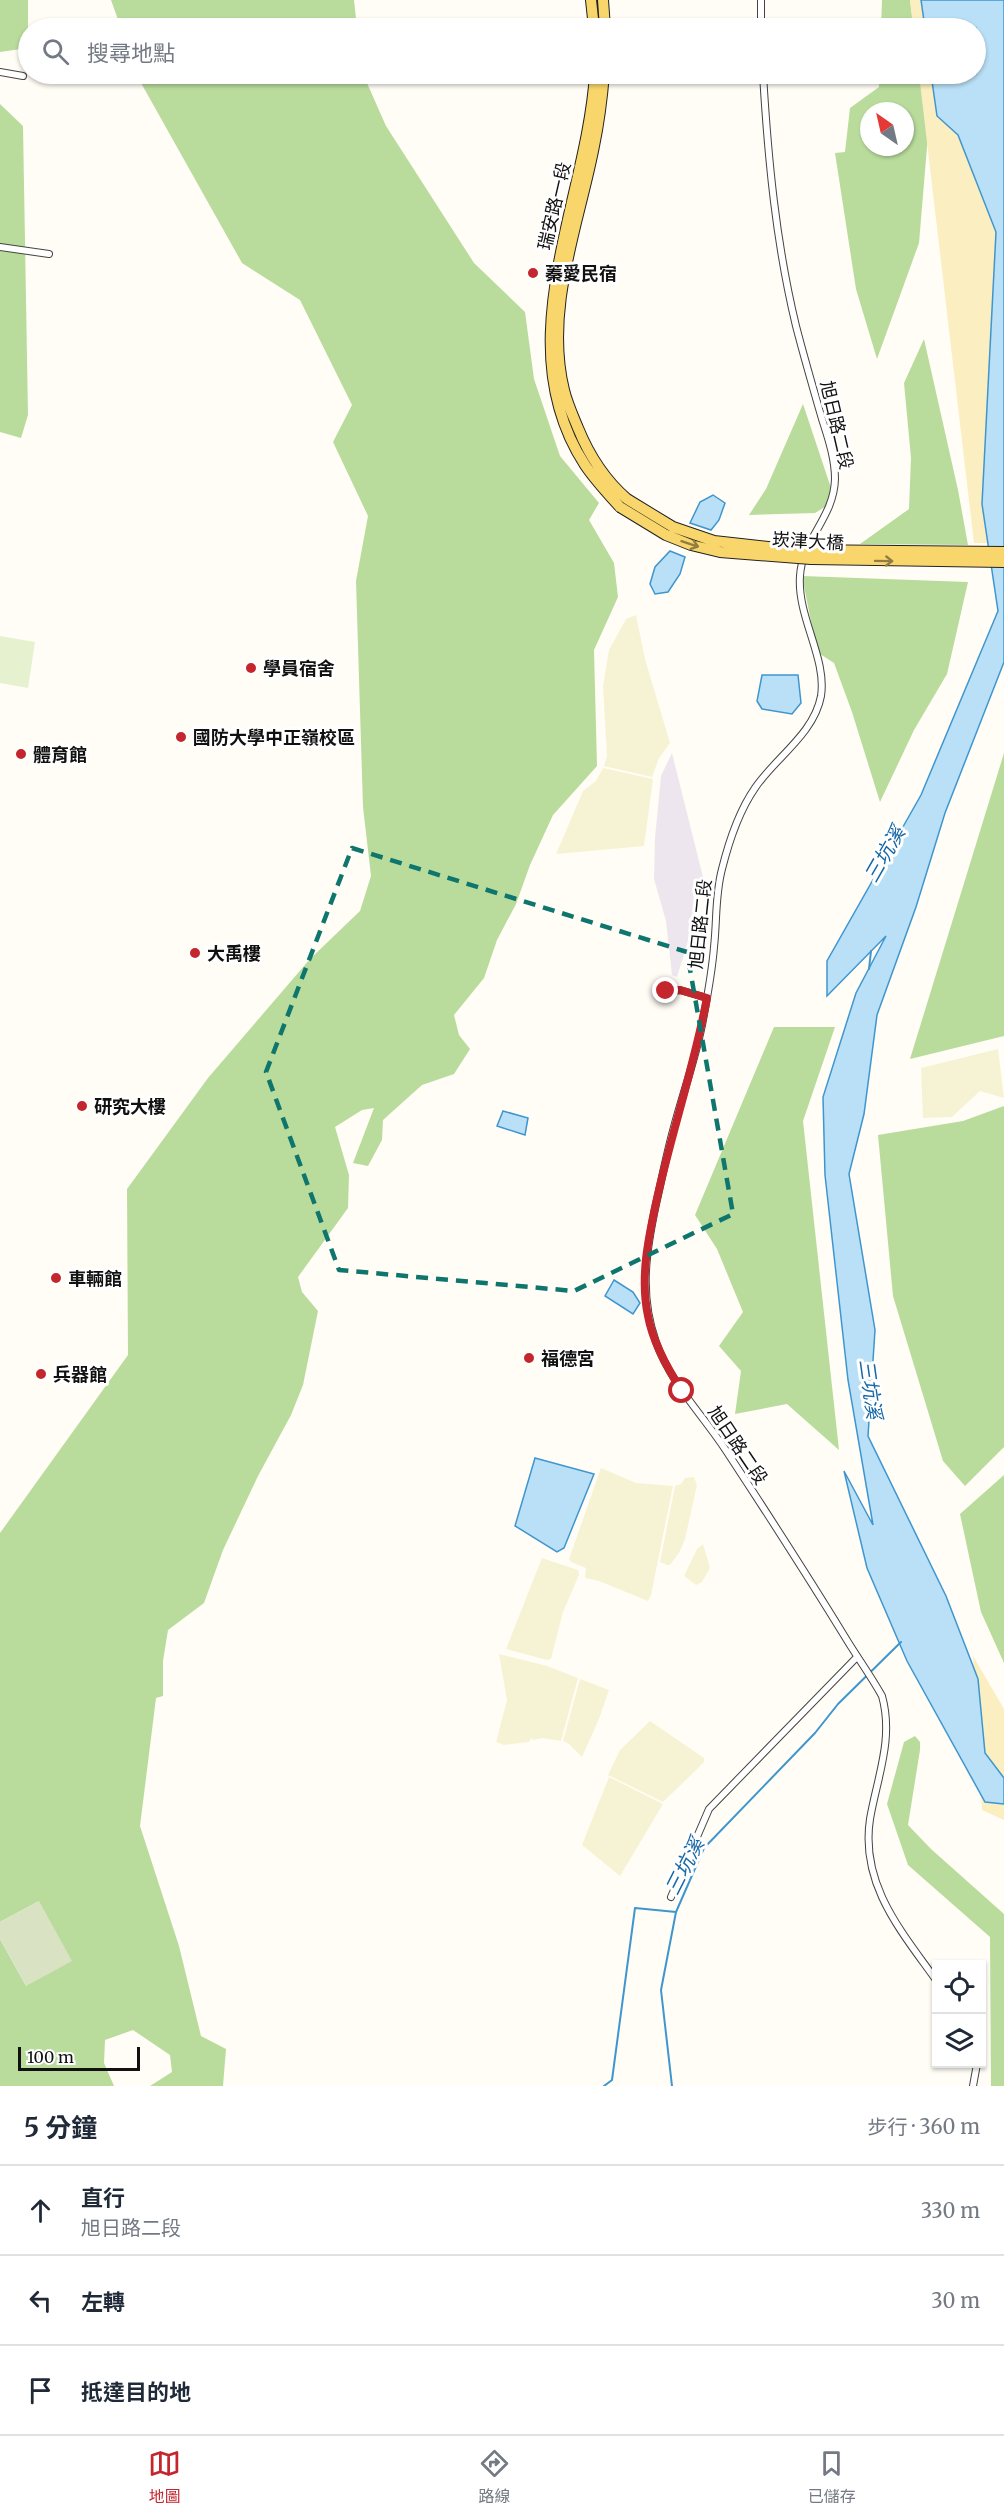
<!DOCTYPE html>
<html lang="zh-TW">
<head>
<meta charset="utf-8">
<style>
	body { margin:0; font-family:Merriweather,"Noto Sans TC",serif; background:#f6f6f7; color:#1f2937 }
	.controls { position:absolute; right:18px; bottom:18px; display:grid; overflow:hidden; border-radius:0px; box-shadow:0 2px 4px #0004 }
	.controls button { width:54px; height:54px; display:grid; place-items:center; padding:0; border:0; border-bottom:2px solid #e0e1e3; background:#fff; color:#1f2937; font:30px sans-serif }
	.compass { position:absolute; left:860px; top:102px; width:54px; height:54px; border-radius:50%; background:#fff; box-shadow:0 2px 4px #0004; rotate:326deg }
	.scale { position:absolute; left:18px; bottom:15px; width:122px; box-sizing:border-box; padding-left:6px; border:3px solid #111; border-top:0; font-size:16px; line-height:21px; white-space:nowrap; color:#111; -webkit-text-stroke:4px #fff; paint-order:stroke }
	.stop { position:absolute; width:18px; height:18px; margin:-14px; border:4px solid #c4262e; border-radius:50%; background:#fff }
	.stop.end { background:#c4262e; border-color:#fff; box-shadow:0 2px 6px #0008 }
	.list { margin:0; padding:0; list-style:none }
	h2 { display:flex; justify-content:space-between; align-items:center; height:78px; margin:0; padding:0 24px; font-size:26px }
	h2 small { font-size:20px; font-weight:400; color:#747a83 }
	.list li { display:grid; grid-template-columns:39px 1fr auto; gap:18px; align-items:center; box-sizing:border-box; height:90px; padding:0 24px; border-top:2px solid #e0e1e3 }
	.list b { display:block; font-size:22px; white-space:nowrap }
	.list p { margin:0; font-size:20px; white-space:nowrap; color:#747a83 }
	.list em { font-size:20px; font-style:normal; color:#747a83 }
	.icon { flex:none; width:33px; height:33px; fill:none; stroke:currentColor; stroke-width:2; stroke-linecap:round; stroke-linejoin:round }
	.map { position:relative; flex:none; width:1004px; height:2086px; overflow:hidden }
	.search { position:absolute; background:#fff; box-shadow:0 2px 4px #0004; left:18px; right:18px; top:18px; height:66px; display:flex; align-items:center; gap:15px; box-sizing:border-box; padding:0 21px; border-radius:33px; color:#747a83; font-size:22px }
	.sheet { height:348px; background:#fff }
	nav { display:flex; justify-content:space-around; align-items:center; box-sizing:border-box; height:84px; border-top:2px solid #e0e1e3; background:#fff; font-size:16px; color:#747a83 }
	nav a { display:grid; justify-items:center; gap:3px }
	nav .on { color:#c4262e }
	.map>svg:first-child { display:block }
	.industrial { fill:#eee6ef }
	.farmland { fill:#f6f3d4 }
	.forest { fill:#b9dc9c; fill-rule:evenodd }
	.sand { fill:#fbeec1 }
	.cemetery { fill:#d9e3c4 }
	.pitch { fill:#e6f2cf }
	.water { fill:#b9e0f7; stroke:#3f96cf; stroke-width:1.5 }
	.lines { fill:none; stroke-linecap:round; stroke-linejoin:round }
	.stream { stroke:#3f96cf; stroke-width:2 }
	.minor-casing { stroke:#444; stroke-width:8 }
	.primary-casing { stroke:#222; stroke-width:12 }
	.minor { stroke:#fff; stroke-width:6 }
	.primary { stroke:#f9d66b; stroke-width:10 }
	.primary-bridge-casing { stroke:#222; stroke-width:12; stroke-linecap:butt }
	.primary-bridge { stroke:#f9d66b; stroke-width:10 }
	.oneway { stroke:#917d42 }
	.route { stroke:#c4262e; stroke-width:8 }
	.marked { fill:none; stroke:#0f766e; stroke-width:4.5; stroke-dasharray:12 8; stroke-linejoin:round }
	.poi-dot { fill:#c4262e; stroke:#fff; stroke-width:2 }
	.labels { text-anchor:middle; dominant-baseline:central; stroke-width:6; stroke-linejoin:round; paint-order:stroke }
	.street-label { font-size:18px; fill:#111; stroke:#fff }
	.poi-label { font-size:18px; font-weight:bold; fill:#111; stroke:#fff; text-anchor:start }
	.water-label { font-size:20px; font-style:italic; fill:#1768a6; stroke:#fff }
</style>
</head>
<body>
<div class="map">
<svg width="1004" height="2086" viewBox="0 0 1004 2086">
	<rect width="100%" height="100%" fill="#fffdf5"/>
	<path class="industrial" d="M 672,753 L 705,885 L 677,977 L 672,975 L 666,921 L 654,879 L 655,838 L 661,776 Z"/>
	<path class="farmland" d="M 636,615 L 645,659 L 670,743 L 659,758 L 652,777 L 604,766 L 607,756 L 603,686 L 609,650 L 626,619 Z
		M 603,768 L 653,779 L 644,846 L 556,854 L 583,791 L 596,781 Z
		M 998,1049 L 1004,1098 L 980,1091 L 952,1117 L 923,1118 L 921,1068 Z
		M 601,1468 L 636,1483 L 673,1486 L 651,1595 L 648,1601 L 599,1581 L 585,1578 L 586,1568 L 571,1562 L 569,1559 Z
		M 694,1477 L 697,1485 L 685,1539 L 679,1553 L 670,1565 L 667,1565 L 660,1562 L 675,1486 L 681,1484 L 685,1478 Z
		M 703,1544 L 710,1568 L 702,1582 L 696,1585 L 684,1576 L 697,1549 Z
		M 542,1558 L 578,1570 L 579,1575 L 563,1612 L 551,1659 L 547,1660 L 506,1649 Z
		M 499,1654 L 547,1666 L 578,1678 L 561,1741 L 542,1738 L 533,1740 L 532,1738 L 529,1742 L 520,1743 L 504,1745 L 496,1742 L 507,1700 Z
		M 580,1679 L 609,1690 L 599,1719 L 582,1757 L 569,1744 L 563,1741 Z
		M 650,1721 L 704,1758 L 704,1762 L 689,1777 L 663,1802 L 608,1775 L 620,1750 Z
		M 609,1777 L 663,1804 L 620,1876 L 582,1845 Z"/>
	<path class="forest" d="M 0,0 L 28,0 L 28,48 L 0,52 Z
		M 111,0 L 354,0 L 357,28 L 121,28 Z
		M 882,0 L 910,0 L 914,28 L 881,28 Z
		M 136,74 L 363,74 L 386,126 L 474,263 L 525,312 L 534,379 L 560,456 L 599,503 L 589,520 L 614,563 L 618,597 L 594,650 L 597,766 L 553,815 L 530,865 L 516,904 L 497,940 L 484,978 L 454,1015 L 459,1035 L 470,1049 L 454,1074 L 422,1085 L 383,1120 L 382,1140 L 368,1166 L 353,1163 L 374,1108 L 362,1110 L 335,1127 L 349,1175 L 348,1208 L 298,1277 L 302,1292 L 318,1311 L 303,1385 L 291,1415 L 258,1476 L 223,1550 L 204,1603 L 168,1630 L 163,1661 L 163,1696 L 156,1698 L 140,1826 L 179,1946 L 201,2036 L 226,2049 L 223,2086 L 150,2086 L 172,2072 L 170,2055 L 133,2030 L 105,2040 L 104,2063 L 114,2086 L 0,2086 L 0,1939 L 26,1986 L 39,1901 L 0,1922 L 0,1533 L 128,1355 L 127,1189 L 208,1078 L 310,959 L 360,911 L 371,876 L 363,807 L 356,581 L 368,516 L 333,442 L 352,405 L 300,300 L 242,263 Z
		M 879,74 L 920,74 L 928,135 L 919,243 L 877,359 L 856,289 L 835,153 L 845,152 L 850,108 L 879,87 ZM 869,111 L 905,111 L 905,147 L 869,147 Z
		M 0,101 L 0,104 L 23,126 L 28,415 L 21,438 L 0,432 Z
		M 924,339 L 958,490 L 968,545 L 860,544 L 909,509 L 911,458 L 904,383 Z
		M 803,404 L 832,491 L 828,505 L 815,513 L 749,515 L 766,489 Z
		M 802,576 L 968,582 L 947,674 L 914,730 L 880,802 L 852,712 L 834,663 L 817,652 Z
		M 1004,753 L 1004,1036 L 910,1059 Z
		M 774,1027 L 835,1027 L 803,1121 L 839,1450 L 787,1404 L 735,1414 L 741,1371 L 719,1346 L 743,1312 L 717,1249 L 695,1215 Z
		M 1004,1106 L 1004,1447 L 965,1486 L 943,1461 L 893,1296 L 878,1135 L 963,1121 Z
		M 1004,1475 L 1004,1663 L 981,1612 L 960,1514 Z
		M 915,1736 L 920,1742 L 920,1750 L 908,1825 L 931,1849 L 1004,1914 L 1004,2086 L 991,2086 L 990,1937 L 908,1865 L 887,1804 L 904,1742 Z"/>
	<path class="sand" d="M 910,0 L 1004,0 L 1004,543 L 974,543 L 919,74 L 976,74 L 976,28 L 913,28 Z
		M 973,1656 L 1004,1709 L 1004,1820 L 982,1810 Z"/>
	<path class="cemetery" d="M 39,1901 L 72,1961 L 26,1986 L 0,1939 L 0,1922 Z"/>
	<path class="pitch" d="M 0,636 L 35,642 L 28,688 L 0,683 Z"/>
	<path class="water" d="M 921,0 L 1004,0 L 1004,662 L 945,813 L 916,907 L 877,1015 L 864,1114 L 849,1174 L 875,1330 L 868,1436 L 946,1596 L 978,1679 L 985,1753 L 1004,1778 L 1004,1804 L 985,1802 L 907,1661 L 867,1568 L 844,1471 L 873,1525 L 848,1380 L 825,1175 L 823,1097 L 856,993 L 886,936 L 827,996 L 827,961 L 921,795 L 998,611 L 982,504 L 996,232 L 958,135 L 937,116 L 931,74 L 976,74 L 976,28 L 925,28 Z
		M 713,495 L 725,503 L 719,520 L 711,530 L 690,523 L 700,502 Z
		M 670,551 L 685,557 L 680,574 L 668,592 L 655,594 L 650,584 L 655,567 Z
		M 762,675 L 798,675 L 801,703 L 792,714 L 762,709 L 757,701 Z
		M 503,1111 L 528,1118 L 525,1135 L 497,1126 Z
		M 614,1280 L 633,1292 L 640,1303 L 633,1314 L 605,1296 Z
		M 535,1458 L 594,1474 L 564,1548 L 557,1552 L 515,1526 Z"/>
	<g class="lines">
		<path class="stream" d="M 869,969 L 871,951
			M 604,2086 L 612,2080 L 635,1908 L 676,1912
			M 672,2086 L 661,1990 L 676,1912 L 704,1848 L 815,1733 L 838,1704 L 901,1642"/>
		<defs>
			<path id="minor" d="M 761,28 L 761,0
				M 0,72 L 23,76
				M 763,74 C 768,159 776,243 796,326 C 804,357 813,388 822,419 C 828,438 835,458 835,479 C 834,518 802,539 800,576 C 797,617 827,658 821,696 C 814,734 775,758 755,788 C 739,811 729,841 722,869 C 715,895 717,921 714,947 C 712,973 707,999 702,1025 C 695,1060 683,1093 674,1127 C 667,1152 662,1178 656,1204 C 646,1251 639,1295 656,1342 C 671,1384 703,1415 727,1452 C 767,1513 807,1575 845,1637 C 857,1657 871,1676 882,1696 C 894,1739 877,1778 870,1819 C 860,1884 901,1931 936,1980
				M 0,247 L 49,254
				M 666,991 L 680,990 L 707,998
				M 671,1897 L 709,1809 L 857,1657
				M 973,2086 L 977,2064"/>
			<path id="primary" d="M 591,0 L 594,28
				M 603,0 L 605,28
				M 595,74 C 587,201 506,344 585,465 C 595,480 608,494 620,507
				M 604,74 C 602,98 599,122 594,146 C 579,224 544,309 564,390 C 567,403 573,416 578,428 C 589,455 605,480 627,499"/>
		</defs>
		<use href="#minor" class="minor-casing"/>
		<use href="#primary" class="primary-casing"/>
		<use href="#minor" class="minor"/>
		<use href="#primary" class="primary"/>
		<defs>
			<path id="primary-bridge" d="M 627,499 L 673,527 L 714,541 L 794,550 L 1004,552
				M 620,507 L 666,535 L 691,545 L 720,552 L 811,559 L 1004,562"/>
		</defs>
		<use href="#primary-bridge" class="primary-bridge-casing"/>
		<use href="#primary-bridge" class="primary-bridge"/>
	</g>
	<defs><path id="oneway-shaft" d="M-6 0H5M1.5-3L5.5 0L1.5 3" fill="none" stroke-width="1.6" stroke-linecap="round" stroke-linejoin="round" transform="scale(1.5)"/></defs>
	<g class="oneway">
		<use href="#oneway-shaft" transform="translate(690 544) rotate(18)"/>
		<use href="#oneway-shaft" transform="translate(884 561) rotate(1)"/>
	</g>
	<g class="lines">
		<path class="route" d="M 666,991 L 680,990 L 707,998 C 694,1067 671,1134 656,1203 C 648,1240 640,1278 648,1316 C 653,1343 667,1368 682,1391"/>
	</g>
	<path class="marked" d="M 352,848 L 687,952 L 733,1214 L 574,1291 L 339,1270 L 266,1072 Z"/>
	<g class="poi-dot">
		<circle cx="533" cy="273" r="6"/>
		<circle cx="251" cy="668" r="6"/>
		<circle cx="181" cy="737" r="6"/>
		<circle cx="21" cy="754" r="6"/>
		<circle cx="195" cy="953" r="6"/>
		<circle cx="82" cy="1106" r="6"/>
		<circle cx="56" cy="1278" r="6"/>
		<circle cx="529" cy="1358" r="6"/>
		<circle cx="41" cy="1374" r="6"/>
	</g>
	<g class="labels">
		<g class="street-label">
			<text transform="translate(554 206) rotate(-77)">瑞安路一段</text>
			<text transform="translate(837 425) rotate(77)">旭日路二段</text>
			<text transform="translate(808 541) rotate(3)">崁津大橋</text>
			<text transform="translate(700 924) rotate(-84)">旭日路二段</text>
			<text transform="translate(738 1445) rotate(56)">旭日路二段</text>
		</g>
		<g class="poi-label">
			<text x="545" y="273">蓁愛民宿</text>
			<text x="263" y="668">學員宿舍</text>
			<text x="193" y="737">國防大學中正嶺校區</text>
			<text x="33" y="754">體育館</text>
			<text x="207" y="953">大禹樓</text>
			<text x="94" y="1106">研究大樓</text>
			<text x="68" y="1278">車輛館</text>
			<text x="541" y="1358">福德宮</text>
			<text x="53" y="1374">兵器館</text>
		</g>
		<g class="water-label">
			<text transform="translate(884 854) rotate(-60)">三坑溪</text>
			<text transform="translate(871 1389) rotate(82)">三坑溪</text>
			<text transform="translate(684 1866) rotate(-63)">三坑溪</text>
		</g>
	</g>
</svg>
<div class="controls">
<button><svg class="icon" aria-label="locate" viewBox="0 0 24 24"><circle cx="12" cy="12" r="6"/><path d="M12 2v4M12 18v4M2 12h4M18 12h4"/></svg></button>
<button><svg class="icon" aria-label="layers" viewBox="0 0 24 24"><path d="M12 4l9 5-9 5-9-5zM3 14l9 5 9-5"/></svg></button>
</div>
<svg class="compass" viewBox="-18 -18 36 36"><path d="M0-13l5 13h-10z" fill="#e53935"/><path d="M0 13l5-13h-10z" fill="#747a83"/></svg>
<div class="scale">100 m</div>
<div class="stop" style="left:682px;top:1391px"></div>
<div class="stop end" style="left:666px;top:991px"></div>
<div class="search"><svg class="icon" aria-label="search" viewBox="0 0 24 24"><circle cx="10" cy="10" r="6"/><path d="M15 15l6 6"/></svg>搜尋地點</div>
</div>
<section class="sheet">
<h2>5 分鐘<small>步行 · 360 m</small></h2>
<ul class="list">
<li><svg class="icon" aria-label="ahead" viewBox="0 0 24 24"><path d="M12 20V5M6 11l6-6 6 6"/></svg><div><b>直行</b><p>旭日路二段</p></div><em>330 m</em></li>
<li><svg class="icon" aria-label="left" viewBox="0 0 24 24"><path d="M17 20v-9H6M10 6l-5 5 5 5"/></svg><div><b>左轉</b></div><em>30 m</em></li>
<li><svg class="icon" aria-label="arrive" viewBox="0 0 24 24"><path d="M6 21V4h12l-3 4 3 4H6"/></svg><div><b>抵達目的地</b></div></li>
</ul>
</section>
<nav>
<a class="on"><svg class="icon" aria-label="map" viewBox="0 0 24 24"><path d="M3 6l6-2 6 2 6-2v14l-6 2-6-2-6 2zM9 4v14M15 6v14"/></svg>地圖</a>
<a><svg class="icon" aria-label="directions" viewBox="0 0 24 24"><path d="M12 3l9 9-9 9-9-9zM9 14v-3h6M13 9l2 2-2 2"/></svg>路線</a>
<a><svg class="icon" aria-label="saved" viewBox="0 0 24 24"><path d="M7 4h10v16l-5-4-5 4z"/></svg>已儲存</a>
</nav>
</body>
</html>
